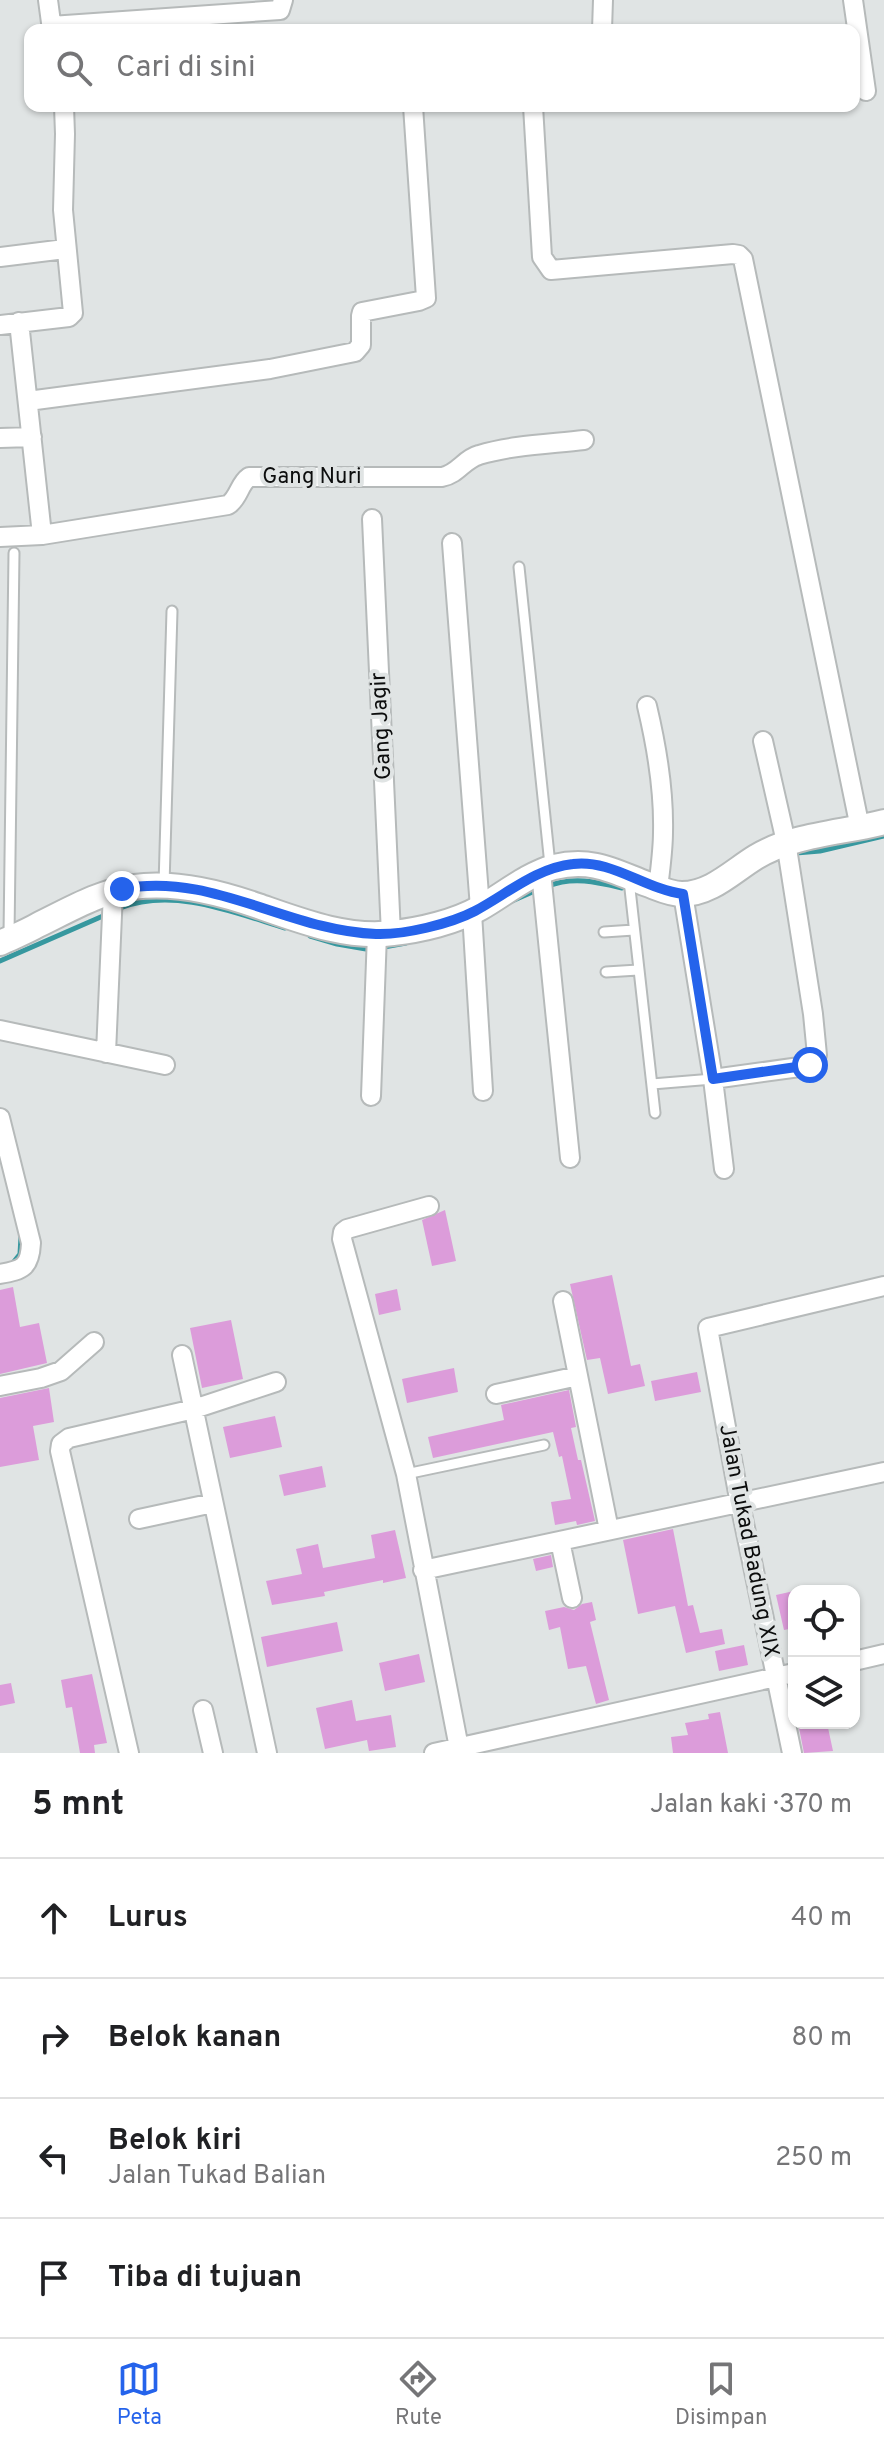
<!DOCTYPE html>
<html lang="id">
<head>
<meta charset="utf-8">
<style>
	body { margin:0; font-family:Overpass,sans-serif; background:#f6f6f6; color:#202124 }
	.controls { position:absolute; right:24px; bottom:24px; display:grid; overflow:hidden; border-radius:16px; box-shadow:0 2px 6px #0004 }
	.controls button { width:72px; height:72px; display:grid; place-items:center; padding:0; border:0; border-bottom:2px solid #e0e0e0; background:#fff; color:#202124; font:40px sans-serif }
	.stop { position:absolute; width:24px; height:24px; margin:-18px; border:6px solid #2563eb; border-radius:50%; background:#fff }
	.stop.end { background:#2563eb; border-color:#fff; box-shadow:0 2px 8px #0008 }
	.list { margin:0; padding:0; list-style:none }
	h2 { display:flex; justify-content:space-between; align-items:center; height:104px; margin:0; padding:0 32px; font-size:34px }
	h2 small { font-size:26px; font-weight:400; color:#757577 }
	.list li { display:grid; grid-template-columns:52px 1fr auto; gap:24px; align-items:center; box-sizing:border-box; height:120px; padding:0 32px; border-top:2px solid #e0e0e0 }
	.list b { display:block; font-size:30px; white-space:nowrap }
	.list p { margin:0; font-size:26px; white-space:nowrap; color:#757577 }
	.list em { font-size:26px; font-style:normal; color:#757577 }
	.icon { flex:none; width:44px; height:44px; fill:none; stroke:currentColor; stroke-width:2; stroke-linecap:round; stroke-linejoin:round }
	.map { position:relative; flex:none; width:884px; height:1753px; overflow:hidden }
	.search { position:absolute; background:#fff; box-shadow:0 2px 6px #0004; left:24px; right:24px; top:24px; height:88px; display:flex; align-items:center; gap:20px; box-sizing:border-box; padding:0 28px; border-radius:16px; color:#757577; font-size:30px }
	.sheet { height:584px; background:#fff }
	nav { display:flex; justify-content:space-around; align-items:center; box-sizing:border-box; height:112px; border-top:2px solid #e0e0e0; background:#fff; font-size:22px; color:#757577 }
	nav a { display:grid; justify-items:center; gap:4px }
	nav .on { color:#2563eb }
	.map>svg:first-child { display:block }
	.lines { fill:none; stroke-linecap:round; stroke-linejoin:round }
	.stream { stroke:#37989f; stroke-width:5 }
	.building { fill:#dc9cda }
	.lane-casing { stroke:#b6baba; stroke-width:13 }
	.street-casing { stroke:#b6baba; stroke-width:22 }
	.secondary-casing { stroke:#b6baba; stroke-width:28 }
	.lane { stroke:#fff; stroke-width:9 }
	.street { stroke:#fff; stroke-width:18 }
	.secondary { stroke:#fff; stroke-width:24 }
	.route { stroke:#2563eb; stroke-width:10 }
	.labels { text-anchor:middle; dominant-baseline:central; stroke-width:8; stroke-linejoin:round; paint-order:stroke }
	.street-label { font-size:22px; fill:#0c0d0d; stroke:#e0e4e4 }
</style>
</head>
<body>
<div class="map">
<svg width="884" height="1753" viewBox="0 0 884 1753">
	<rect width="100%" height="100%" fill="#e0e4e4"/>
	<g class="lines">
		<path class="stream" d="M 796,853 L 820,851 L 884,836
			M 548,886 C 573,876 597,882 622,888
			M 512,901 L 537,890
			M 120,908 C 173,887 233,912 285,928
			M 310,936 L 337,944 L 366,949
			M 384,947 L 406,943
			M 0,961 L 103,916
			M 12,1264 L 20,1254 L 21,1237"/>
	</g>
	<path class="building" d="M 445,1210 L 456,1261 L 432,1266 L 422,1220 Z
		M 612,1275 L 631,1366 L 640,1364 L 645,1386 L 608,1394 L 600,1358 L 587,1360 L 570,1284 Z
		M 13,1287 L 20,1327 L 39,1323 L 47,1363 L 0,1374 L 0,1290 Z
		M 397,1289 L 401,1310 L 379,1315 L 375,1294 Z
		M 231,1320 L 243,1379 L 202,1388 L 190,1328 Z
		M 454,1368 L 458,1392 L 407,1403 L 402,1379 Z
		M 697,1372 L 701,1392 L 655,1401 L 651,1381 Z
		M 49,1388 L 54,1422 L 33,1426 L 39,1460 L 0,1467 L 0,1398 Z
		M 569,1390 L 576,1427 L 571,1428 L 578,1460 L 581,1460 L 595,1521 L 577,1525 L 576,1521 L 555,1525 L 551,1502 L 571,1499 L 562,1456 L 559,1457 L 553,1432 L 433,1458 L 428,1437 L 504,1420 L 501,1405 Z
		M 275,1416 L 282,1447 L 230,1458 L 223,1427 Z
		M 322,1466 L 326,1487 L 284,1496 L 279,1475 Z
		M 673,1529 L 688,1606 L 693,1605 L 700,1633 L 722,1629 L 725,1644 L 686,1653 L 675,1606 L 638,1614 L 623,1540 Z
		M 395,1530 L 406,1578 L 383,1583 L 383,1580 L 324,1592 L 325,1596 L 272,1605 L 266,1581 L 302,1574 L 296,1549 L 318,1544 L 323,1568 L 375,1558 L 371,1535 Z
		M 551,1555 L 553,1567 L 536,1571 L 533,1559 Z
		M 794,1591 L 794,1628 L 784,1630 L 776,1595 Z
		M 592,1602 L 596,1620 L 590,1622 L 609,1700 L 596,1704 L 586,1666 L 568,1669 L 560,1627 L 549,1630 L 545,1611 L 564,1607 L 574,1610 L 582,1604 Z
		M 337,1622 L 343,1651 L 267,1667 L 261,1637 Z
		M 744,1645 L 748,1665 L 719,1671 L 715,1651 Z
		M 419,1654 L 425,1682 L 385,1691 L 379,1663 Z
		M 92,1674 L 107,1743 L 94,1745 L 95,1753 L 80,1753 L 72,1707 L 66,1708 L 61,1680 Z
		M 11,1683 L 15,1703 L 0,1706 L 0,1685 Z
		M 352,1700 L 356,1721 L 391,1715 L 396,1747 L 369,1751 L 367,1740 L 325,1749 L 316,1708 Z
		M 720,1712 L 728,1753 L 673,1753 L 671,1737 L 688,1735 L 685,1723 L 709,1719 L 708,1714 Z
		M 798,1723 L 827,1723 L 833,1751 L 804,1753 Z"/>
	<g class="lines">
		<defs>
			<path id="lane" d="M 519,567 L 550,865
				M 629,880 L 655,1113
				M 164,885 L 172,611
				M 604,932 L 634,930
				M 9,935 L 14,553
				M 606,972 L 638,970
				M 652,1084 L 713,1079
				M 406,1474 L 544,1445"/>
			<path id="street" d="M 48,0 L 52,30
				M 853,0 L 866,91
				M 51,26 L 280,10 L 283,0
				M 602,30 L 603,0
				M 533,106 L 542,257 L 551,270 L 733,254 L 739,255 L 743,259 L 860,828
				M 0,257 L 65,249
				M 19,322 L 42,535
				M 0,325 L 69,317 L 73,313 L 63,210 L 65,134 L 64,106
				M 28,401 L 270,369 L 355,352 L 361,345 L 361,316 L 362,312 L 419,301 L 426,298 L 413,106
				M 0,438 L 32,437
				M 372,519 L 391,934
				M 0,537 L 42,535 L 228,505 C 239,498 239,484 249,477 L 442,477 C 458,474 464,459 479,455 C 512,445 550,444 584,440
				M 452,543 L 480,908
				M 647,706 C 657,748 664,789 663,832 C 663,851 660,870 658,889
				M 541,872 L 570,1158
				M 683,894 L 713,1079 L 724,1169
				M 472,913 L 483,1091
				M 0,1030 L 165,1065
				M 106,1053 L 113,892
				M 713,1079 L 807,1066 L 813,1063 L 817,1055 L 813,1014 L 786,842 L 763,741
				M 371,1096 L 377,934
				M 0,1118 L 31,1243 C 30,1267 23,1270 0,1274
				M 429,1206 L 347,1229 L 343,1232 L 342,1239 L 406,1474 L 460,1753
				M 563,1301 L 609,1530
				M 182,1355 L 267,1753
				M 0,1386 L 41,1378 L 61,1371 L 94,1342
				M 496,1394 L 578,1376
				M 139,1519 L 213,1503
				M 560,1541 L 572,1598
				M 423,1570 L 884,1472
				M 854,1661 L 884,1654
				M 203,1710 L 213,1753
				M 129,1753 L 60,1451 L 61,1444 L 69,1438 L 194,1409 L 276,1382
				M 434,1753 L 794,1673
				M 792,1753 L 740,1504 L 708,1328 L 884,1286"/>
			<path id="secondary" d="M 0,943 C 13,937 26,932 38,925 C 69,910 99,892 133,887 C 175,881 219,892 258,906 C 301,921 347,939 393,933 C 421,930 455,922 480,908 C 503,895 528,874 554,867 C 592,858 613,871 647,884 C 658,888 670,894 682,894 C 711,894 733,871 756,857 C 794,834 842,833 884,822"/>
		</defs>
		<use href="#lane" class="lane-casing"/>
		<use href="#street" class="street-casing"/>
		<use href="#secondary" class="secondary-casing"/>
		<use href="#lane" class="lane"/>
		<use href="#street" class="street"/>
		<use href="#secondary" class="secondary"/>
	</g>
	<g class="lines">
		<path class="route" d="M 122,889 C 211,871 288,931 376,934 C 404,935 450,924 475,911 C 507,894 536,868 573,864 C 611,859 645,889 683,894 L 713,1079 L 810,1065"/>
	</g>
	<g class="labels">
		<g class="street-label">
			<text x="312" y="477">Gang Nuri</text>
			<text transform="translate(382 726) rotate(-93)">Gang Jagir</text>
			<text transform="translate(748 1541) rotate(79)">Jalan Tukad Badung XIX</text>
		</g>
	</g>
</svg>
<div class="controls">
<button><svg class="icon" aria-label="locate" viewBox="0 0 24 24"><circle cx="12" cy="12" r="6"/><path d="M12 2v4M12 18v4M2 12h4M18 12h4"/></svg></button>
<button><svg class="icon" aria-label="layers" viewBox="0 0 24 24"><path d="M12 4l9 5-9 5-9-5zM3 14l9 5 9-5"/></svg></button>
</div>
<div class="stop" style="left:810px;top:1065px"></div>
<div class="stop end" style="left:122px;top:889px"></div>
<div class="search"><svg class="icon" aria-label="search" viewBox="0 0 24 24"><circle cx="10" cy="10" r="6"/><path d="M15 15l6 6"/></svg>Cari di sini</div>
</div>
<section class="sheet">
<h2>5 mnt<small>Jalan kaki · 370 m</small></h2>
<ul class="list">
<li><svg class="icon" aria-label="ahead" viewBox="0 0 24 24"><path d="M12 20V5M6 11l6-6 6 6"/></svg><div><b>Lurus</b></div><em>40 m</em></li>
<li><svg class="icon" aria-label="right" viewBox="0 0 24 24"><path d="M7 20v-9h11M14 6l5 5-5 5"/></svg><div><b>Belok kanan</b></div><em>80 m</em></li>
<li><svg class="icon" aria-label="left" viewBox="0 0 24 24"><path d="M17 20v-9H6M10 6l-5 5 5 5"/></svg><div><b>Belok kiri</b><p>Jalan Tukad Balian</p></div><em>250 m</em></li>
<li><svg class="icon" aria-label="arrive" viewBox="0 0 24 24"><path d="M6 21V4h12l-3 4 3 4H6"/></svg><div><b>Tiba di tujuan</b></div></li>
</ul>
</section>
<nav>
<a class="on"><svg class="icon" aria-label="map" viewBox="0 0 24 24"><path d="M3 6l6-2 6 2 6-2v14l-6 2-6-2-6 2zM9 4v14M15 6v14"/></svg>Peta</a>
<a><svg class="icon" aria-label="directions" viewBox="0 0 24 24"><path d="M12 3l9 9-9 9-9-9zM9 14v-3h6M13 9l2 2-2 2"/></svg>Rute</a>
<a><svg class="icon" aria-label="saved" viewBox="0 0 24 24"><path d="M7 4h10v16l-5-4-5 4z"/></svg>Disimpan</a>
</nav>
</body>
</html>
